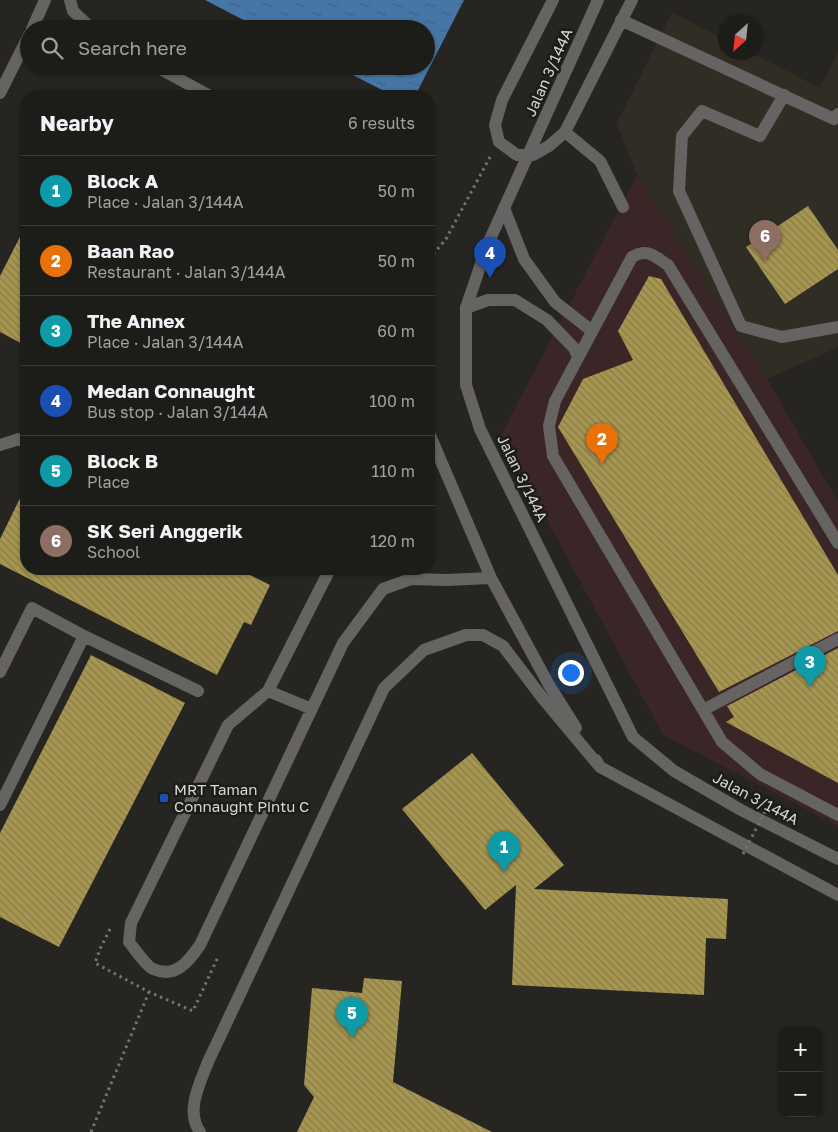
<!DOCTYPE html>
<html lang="en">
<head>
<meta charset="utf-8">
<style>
	body { margin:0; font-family:"Golos Text",sans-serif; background:#292926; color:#f1f3f6 }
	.controls { position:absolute; right:15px; bottom:15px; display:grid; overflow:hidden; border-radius:10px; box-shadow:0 1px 4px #0004 }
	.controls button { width:45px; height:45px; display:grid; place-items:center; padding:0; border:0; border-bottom:1px solid #3a3a38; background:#1c1c19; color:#f1f3f6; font:25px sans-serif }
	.compass { position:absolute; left:718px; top:15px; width:45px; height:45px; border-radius:50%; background:#1c1c19; box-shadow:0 1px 4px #0004; rotate:207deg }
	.you { position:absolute; left:570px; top:672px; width:18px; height:18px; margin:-12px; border:4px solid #fff; border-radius:50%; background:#1a73e8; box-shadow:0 0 0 8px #1a73e833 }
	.badge { display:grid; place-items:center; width:32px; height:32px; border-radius:50%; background:#db2777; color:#fff; font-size:16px; font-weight:700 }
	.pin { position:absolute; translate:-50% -41px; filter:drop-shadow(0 1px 2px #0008) }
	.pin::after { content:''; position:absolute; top:26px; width:18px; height:15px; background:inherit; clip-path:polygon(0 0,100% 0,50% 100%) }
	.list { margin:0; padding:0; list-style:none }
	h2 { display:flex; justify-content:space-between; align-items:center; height:65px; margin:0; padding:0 20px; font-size:21px }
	h2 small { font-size:16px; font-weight:400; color:#a0a1a2 }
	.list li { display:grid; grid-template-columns:32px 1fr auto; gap:15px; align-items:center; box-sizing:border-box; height:70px; padding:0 20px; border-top:1px solid #3a3a38 }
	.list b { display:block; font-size:19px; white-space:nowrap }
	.list p { margin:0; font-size:16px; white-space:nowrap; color:#a0a1a2 }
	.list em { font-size:16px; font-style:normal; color:#a0a1a2 }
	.icon { flex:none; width:28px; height:28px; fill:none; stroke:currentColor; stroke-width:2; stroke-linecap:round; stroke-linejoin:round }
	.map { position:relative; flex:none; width:838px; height:1132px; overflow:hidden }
	.search { position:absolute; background:#1c1c19; box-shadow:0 1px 4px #0004; left:20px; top:20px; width:415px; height:55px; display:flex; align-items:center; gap:12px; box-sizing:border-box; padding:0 18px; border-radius:28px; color:#a0a1a2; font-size:19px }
	.panel { position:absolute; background:#1c1c19; box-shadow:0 1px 4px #0004; left:20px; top:90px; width:415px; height:485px; border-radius:20px }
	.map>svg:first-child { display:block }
	.commercial { fill:#3a2627 }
	.built { fill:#302e24 }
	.water { fill:url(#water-ripples) }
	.building { fill:url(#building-back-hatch) }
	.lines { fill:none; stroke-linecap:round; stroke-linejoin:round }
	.path { stroke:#73736f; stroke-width:3; stroke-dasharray:2.5 4; stroke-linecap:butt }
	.minor { stroke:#666363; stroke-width:12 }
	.path-bridge { stroke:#73736f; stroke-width:3; stroke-dasharray:2.5 4; stroke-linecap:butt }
	.minor-bridge { stroke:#666363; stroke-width:12 }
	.transit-dot { fill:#1a4fb4; stroke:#1d1c18; stroke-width:2 }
	.labels { text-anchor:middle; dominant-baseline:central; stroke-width:5; stroke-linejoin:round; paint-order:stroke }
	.street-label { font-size:15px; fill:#d7d7d4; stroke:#1d1c18 }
	.poi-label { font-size:15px; fill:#d7d7d4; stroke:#1d1c18; text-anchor:start }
</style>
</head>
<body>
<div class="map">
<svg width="838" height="1132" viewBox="0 0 838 1132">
	<defs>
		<pattern id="water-ripples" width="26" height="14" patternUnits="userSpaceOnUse" patternTransform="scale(1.25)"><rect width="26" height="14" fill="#4576a6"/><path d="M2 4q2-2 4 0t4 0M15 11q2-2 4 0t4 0" fill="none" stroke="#43607d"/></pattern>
		<pattern id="building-back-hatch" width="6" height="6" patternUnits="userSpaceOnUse" patternTransform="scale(1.25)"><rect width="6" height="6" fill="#a69650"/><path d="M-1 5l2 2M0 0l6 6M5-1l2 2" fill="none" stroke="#877c4b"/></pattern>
	</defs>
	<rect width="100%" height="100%" fill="#262521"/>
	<path class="commercial" d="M 637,175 L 767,379 L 838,502 L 838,826 L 663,735 L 501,435 Z"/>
	<path class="built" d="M 672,12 L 725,40 L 726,52 L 751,53 L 820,88 L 838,52 L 838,347 L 767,379 L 637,175 L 617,123 Z"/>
	<path class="water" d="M 205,0 L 464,0 L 415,96 L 394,96 L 335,66 L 426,66 L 426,29 L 261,29 Z"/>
	<path class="building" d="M 808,206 L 838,250 L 838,269 L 785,304 L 746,247 Z
		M 26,225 L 26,346 L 0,332 L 0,276 Z
		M 649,276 L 661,279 L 838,575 L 838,631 L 719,692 L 558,427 L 583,379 L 633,360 L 618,331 Z
		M 26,486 L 26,569 L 238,569 L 270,585 L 251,625 L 244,622 L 217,675 L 0,564 L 0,539 Z
		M 838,648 L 838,783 L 726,722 L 734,717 L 727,706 Z
		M 91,655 L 185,703 L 59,947 L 0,917 L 0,833 Z
		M 472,753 L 564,865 L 534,889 L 728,899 L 726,939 L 706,938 L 704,995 L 512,985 L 516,885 L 485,910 L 402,809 Z
		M 364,978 L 402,981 L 393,1082 L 492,1132 L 297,1132 L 314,1097 L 304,1085 L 312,988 L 362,993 Z"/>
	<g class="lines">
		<path class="path" d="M 429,259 L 446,239 L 490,157
			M 110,929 L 100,949 L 95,963 L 149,992 L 193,1011 L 218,957
			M 91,1132 L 149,992"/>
		<path class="minor" d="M 70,0 L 73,11 L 92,29
			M 553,0 L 502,100 L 495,125 L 499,142 L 517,155 L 533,155 L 549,146 L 565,132 L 632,0
			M 621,20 L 834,119 L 838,114
			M 32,29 L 45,0
			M 155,66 L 210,96
			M 0,93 L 29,35
			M 784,95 L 760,136 L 702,111 L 682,136 L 679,191 L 741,326 L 782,337 L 838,327
			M 565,132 L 600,161 L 623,207
			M 504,208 L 524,259 L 555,302 L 592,331
			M 466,308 L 488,300 L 515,300 L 547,320 L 574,348 L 578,357
			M 466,385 L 480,429 L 633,737 L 674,771 L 741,810 L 838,859
			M 429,433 L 491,578 L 549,685 L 576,728
			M 0,445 L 19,439 L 26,442
			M 838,543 L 668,265 C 654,256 648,248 632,257 L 555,401 L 549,426 L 553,456 L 722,742 L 760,774 L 838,815
			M 330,569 L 268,691 L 228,725 L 131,923 L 129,942 C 134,948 146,966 153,969 C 176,979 189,961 200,945 L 343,643 L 383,589 L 411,579 L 446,580 L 491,578
			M 84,636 L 198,691
			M 0,672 L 32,608 L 84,636 L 0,805
			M 268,691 L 312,709
			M 703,710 L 838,639
			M 596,760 L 600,767 L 838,895
			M 200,1132 C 185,1111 200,1083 208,1062 L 384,688 L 424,650 L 466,635 L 483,635 L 503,646 L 544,700 L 600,767"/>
		<path class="path-bridge" d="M 743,854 L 772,798"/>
		<path class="minor-bridge" d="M 466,385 L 466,308 L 487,246 L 598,0"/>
	</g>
	<rect class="transit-dot" x="159" y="793" width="10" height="10" rx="2.5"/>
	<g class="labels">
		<g class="street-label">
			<text transform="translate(548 72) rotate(-66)">Jalan 3/144A</text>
			<text transform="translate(523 478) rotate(64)">Jalan 3/144A</text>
			<text transform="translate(756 798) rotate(28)">Jalan 3/144A</text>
		</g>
		<g class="poi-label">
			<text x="174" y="789">MRT Taman<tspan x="174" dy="17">Connaught Pintu C</tspan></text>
		</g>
	</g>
</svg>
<div class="controls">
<button>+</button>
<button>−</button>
</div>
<svg class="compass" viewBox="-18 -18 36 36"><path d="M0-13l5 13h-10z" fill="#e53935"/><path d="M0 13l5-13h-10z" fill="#a0a1a2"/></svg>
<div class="you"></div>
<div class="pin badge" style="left:504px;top:872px;background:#0f9aa8">1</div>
<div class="pin badge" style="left:602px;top:464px;background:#e8710a">2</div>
<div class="pin badge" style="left:810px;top:687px;background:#0f9aa8">3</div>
<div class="pin badge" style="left:490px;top:278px;background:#1a4fb4">4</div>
<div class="pin badge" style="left:352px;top:1038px;background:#0f9aa8">5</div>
<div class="pin badge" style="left:765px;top:261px;background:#8d6e63">6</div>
<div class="search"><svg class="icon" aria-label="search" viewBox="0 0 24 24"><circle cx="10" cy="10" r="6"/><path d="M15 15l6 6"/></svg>Search here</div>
<section class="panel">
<h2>Nearby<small>6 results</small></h2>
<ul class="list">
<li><span class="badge" style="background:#0f9aa8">1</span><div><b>Block A</b><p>Place · Jalan 3/144A</p></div><em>50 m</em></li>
<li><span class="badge" style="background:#e8710a">2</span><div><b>Baan Rao</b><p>Restaurant · Jalan 3/144A</p></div><em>50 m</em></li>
<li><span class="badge" style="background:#0f9aa8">3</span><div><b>The Annex</b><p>Place · Jalan 3/144A</p></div><em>60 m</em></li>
<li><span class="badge" style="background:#1a4fb4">4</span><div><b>Medan Connaught</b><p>Bus stop · Jalan 3/144A</p></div><em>100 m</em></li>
<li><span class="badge" style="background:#0f9aa8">5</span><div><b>Block B</b><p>Place</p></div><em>110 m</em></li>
<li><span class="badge" style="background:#8d6e63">6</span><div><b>SK Seri Anggerik</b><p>School</p></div><em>120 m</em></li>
</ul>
</section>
</div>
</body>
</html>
